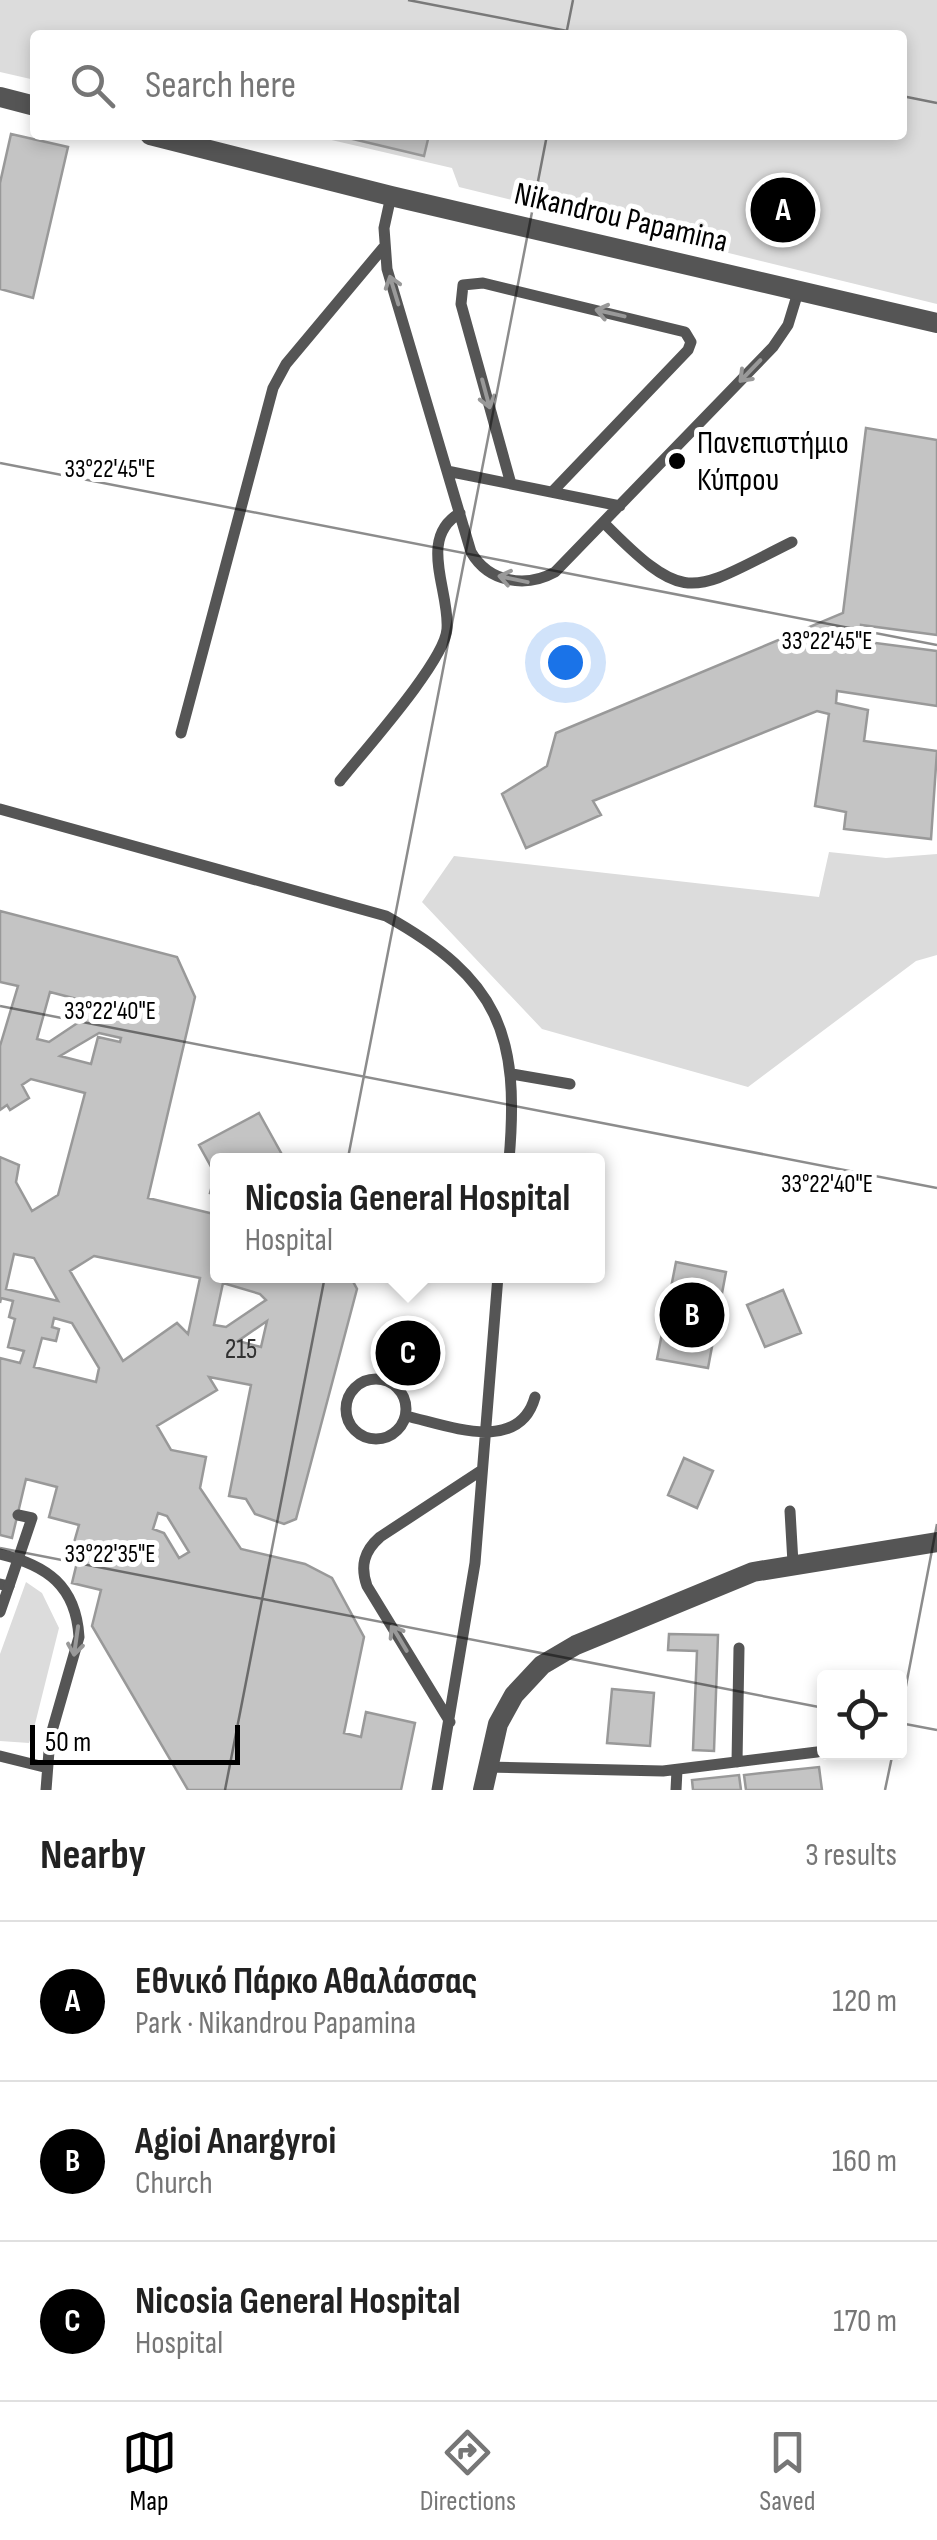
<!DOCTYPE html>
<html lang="en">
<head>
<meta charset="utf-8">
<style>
	body { margin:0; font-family:"Sofia Sans Condensed",sans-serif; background:#f6f6f6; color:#222 }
	.controls { position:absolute; right:30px; bottom:30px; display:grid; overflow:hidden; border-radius:10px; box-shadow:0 5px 15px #0003 }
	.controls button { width:90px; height:90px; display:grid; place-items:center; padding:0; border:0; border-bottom:2px solid #e0e0e0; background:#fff; color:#222; font:50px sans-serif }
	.scale { position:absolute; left:30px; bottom:25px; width:210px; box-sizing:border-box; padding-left:10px; border:5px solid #000; border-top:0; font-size:28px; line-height:35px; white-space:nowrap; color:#000; -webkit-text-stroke:8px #fff; paint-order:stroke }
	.you { position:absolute; left:565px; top:662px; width:35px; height:35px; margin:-25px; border:8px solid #fff; border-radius:50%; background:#1a73e8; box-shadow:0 0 0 15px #1a73e833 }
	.badge { display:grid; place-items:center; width:65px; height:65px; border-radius:50%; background:#000; color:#fff; font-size:32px; font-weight:700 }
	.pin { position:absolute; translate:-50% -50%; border:5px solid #fff; box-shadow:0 2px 10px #0006 }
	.popup { position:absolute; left:210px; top:1153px; width:395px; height:130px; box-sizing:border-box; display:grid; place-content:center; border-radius:10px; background:#fff; filter:drop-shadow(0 2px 8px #0005); font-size:32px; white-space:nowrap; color:#767676 }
	.popup b { font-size:38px; color:#222 }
	.popup::after { content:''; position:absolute; left:50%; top:100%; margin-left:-20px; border:20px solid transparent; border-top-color:#fff }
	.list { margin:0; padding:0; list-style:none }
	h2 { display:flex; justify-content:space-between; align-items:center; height:130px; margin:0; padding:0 40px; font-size:42px }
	h2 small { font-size:32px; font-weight:400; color:#767676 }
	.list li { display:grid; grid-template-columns:65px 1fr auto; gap:30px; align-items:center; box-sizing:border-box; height:160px; padding:0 40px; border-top:2px solid #e0e0e0 }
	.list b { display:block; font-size:38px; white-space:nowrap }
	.list p { margin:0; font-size:32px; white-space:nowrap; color:#767676 }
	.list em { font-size:32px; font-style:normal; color:#767676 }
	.icon { flex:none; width:55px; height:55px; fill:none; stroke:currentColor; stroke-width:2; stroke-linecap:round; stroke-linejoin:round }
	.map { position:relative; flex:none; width:937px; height:1790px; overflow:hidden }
	.search { position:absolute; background:#fff; box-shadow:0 5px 15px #0003; left:30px; right:30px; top:30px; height:110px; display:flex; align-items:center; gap:25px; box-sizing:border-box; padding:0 35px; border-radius:10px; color:#767676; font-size:38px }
	.sheet { height:610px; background:#fff }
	nav { display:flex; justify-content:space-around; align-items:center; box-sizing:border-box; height:140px; border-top:2px solid #e0e0e0; background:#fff; font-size:28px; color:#767676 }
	nav a { display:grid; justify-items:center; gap:5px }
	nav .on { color:#000 }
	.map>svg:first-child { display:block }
	.green { fill:#dcdcdc }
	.building { fill:#c4c4c4; stroke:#999; stroke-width:2.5; fill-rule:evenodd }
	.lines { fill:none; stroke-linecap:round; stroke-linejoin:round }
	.service { stroke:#555; stroke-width:11 }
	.minor { stroke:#555; stroke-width:20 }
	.service-bridge { stroke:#555; stroke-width:11 }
	.oneway { stroke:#999 }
	.ticks { fill:none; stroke:#000; stroke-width:2.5; stroke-opacity:0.45 }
	.poi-dot { fill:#000; stroke:#fff; stroke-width:4 }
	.labels { text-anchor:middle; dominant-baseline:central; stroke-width:10; stroke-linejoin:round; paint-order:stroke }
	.number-label { font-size:28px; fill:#313131 }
	.street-label { font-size:32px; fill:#000; stroke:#fff }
	.poi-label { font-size:32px; fill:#000; stroke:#fff; text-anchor:start }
	.ticks-label { font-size:25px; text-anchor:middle; fill:#000; stroke:#fff; stroke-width:10; stroke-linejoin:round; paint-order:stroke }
</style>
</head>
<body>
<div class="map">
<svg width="937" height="1790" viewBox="0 0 937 1790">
	<rect width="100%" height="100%" fill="#fff"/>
	<path class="green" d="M 0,0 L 937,0 L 937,304 L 459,187 L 452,168 L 310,135 L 902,135 L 902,35 L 35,35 L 35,80 L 0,72 Z
		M 829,852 L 886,858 L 937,854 L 937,955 L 916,961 L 748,1087 L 542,1029 L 422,902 L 454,856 L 819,897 Z
		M 26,1582 L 42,1593 L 59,1628 L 33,1732 L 29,1743 L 0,1741 L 0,1654 Z"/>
	<path class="building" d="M 11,134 L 68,147 L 33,298 L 0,289 L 0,183 Z
		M 336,135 L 429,135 L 424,156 Z
		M 866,428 L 937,440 L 937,635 L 861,625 L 860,641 L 937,651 L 937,706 L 837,691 L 836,703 L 868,710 L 864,741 L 937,751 L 931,839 L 844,829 L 846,812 L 815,806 L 829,714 L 817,711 L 593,801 L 601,815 L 526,848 L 502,794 L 547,766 L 556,733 L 843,613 Z
		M 0,911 L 177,957 L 195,997 L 148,1198 L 218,1215 L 218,1276 L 350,1276 L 357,1289 L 296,1519 L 284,1524 L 255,1514 L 246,1499 L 229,1496 L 251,1385 L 209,1377 L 217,1390 L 157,1426 L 171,1450 L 206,1457 L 200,1488 L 241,1549 L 305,1564 L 332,1578 L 364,1637 L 344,1733 L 361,1737 L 366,1712 L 415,1723 L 401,1790 L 188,1790 L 92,1626 L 101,1590 L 72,1583 L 79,1554 L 73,1546 L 79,1525 L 49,1517 L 57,1487 L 26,1479 L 12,1538 L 0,1535 L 0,1358 L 20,1363 L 24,1351 L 8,1347 L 15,1319 L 9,1317 L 13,1301 L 1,1298 L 0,1303 L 0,1157 L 19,1165 L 16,1182 L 32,1211 L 58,1195 L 85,1093 L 31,1079 L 22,1085 L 29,1098 L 10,1110 L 7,1105 L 0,1110 L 0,1046 L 18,986 L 0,982 ZM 50,992 L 92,1003 L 88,1016 L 49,1042 L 37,1039 ZM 99,1033 L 121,1038 L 120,1042 L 98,1037 L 91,1064 L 60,1056 ZM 14,1254 L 34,1258 L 58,1301 L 6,1289 ZM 94,1256 L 200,1278 L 188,1334 L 177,1323 L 123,1361 L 70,1271 ZM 223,1283 L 260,1294 L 266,1300 L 226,1327 L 214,1325 ZM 54,1318 L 72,1323 L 99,1368 L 96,1382 L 34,1367 L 42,1338 L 56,1341 L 59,1329 L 52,1327 ZM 267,1321 L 261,1347 L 238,1341 ZM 158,1513 L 167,1516 L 189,1552 L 179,1558 L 164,1533 L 153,1529 Z
		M 259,1113 L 285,1160 L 218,1160 L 218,1195 L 210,1193 L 215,1174 L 199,1145 Z
		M 676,1262 L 726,1272 L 708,1368 L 657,1359 Z
		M 783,1290 L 801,1333 L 765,1347 L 747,1305 Z
		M 684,1458 L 713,1471 L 697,1508 L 668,1495 Z
		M 669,1634 L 718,1635 L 714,1751 L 693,1750 L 697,1651 L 668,1650 Z
		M 612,1689 L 654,1693 L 650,1746 L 607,1743 Z
		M 819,1767 L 822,1790 L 746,1790 L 744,1775 Z
		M 739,1775 L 741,1790 L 693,1790 L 692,1780 Z"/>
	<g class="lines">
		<path class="service" d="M 391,196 L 384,228 L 387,269 L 471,552 C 489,583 526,588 555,572 L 773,347 L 788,325 L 799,289
			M 447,471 L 620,506
			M 511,484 L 461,304 L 463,285 L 483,283 L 685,332 L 691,342 L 688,350 L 552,492
			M 604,523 C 688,608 691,592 792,542
			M 181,733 L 273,388 L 286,364 L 383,248
			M 340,781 C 363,752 445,661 447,629 C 450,591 417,538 460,513
			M 0,809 L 386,916 C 499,979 520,1034 509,1160
			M 512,1074 L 570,1084
			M346 1409a30 30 0 1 1 60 0a30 30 0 1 1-60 0Z
			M 406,1416 C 447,1425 519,1455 535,1397
			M 790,1511 L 793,1563
			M 0,1554 C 47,1565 76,1586 79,1637 L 50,1738 L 46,1790
			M 0,1584 L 9,1586 L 0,1612
			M 450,1722 L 367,1586 C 360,1566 364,1551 380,1537 L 482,1470
			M 0,1756 L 44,1767
			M 737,1762 L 739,1648
			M 486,1767 L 663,1771 L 817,1752
			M 437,1790 L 475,1563 L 498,1276
			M 676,1790 L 677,1770"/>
		<path class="minor" d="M 0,97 L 35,106
			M 150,135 L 391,196 L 937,323
			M 483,1790 L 498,1724 L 514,1695 L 542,1665 L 576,1645 L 753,1572 L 937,1542"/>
		<path class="service-bridge" d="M 9,1586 L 32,1518 L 18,1515"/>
	</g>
	<defs><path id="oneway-shaft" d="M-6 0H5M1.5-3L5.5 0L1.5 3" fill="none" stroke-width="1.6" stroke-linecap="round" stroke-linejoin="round" transform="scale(2.5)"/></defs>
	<g class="oneway">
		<use href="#oneway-shaft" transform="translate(394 290) rotate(-107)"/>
		<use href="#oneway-shaft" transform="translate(610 313) rotate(-167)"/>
		<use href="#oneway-shaft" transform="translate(750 371) rotate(134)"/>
		<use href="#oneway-shaft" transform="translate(486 394) rotate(75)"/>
		<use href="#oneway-shaft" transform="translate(513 579) rotate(-168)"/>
		<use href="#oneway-shaft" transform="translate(399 1638) rotate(-121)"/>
		<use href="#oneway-shaft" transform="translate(76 1641) rotate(98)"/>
	</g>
	<path class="ticks" d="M 408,0 L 588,35M 566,35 L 573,0M 902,96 L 937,103M 0,463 L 937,645M 0,1006 L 937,1188M 0,1548 L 824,1708M 900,1717 L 937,1524M 900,1723 L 937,1730M 225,1790 L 547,135M 885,1790 L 893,1752"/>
	<circle class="poi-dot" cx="677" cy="461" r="10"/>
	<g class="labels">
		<g class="number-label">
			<text x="241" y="1349">215</text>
		</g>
		<g class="street-label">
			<text transform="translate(621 218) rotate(13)">Nikandrou Papamina</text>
		</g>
		<g class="poi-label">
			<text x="697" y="443">Πανεπιστήμιο<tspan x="697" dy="37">Κύπρου</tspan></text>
		</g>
	</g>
	<g class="ticks-label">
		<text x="110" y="477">33°22'45"E</text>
		<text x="827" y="649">33°22'45"E</text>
		<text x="110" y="1019">33°22'40"E</text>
		<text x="827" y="1192">33°22'40"E</text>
		<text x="110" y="1562">33°22'35"E</text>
	</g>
</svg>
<div class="controls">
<button><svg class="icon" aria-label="locate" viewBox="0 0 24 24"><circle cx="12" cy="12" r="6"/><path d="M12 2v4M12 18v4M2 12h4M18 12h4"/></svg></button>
</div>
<div class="scale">50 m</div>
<div class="you"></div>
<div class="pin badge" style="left:783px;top:210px">A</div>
<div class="pin badge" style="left:692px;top:1315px">B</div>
<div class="pin badge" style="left:408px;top:1353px">C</div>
<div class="popup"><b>Nicosia General Hospital</b>Hospital</div>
<div class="search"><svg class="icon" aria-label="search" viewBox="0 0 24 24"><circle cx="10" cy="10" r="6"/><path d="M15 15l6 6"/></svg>Search here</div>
</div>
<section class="sheet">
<h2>Nearby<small>3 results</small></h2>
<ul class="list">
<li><span class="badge">A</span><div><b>Εθνικό Πάρκο Αθαλάσσας</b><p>Park · Nikandrou Papamina</p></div><em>120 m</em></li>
<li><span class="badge">B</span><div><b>Agioi Anargyroi</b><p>Church</p></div><em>160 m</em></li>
<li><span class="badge">C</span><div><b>Nicosia General Hospital</b><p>Hospital</p></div><em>170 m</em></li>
</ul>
</section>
<nav>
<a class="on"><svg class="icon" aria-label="map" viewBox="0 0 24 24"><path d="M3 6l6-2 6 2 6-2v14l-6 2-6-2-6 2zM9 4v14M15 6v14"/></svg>Map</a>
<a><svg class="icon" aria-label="directions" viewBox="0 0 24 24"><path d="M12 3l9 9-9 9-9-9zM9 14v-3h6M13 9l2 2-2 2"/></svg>Directions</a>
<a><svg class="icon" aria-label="saved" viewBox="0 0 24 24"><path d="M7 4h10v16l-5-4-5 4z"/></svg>Saved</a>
</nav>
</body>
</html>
